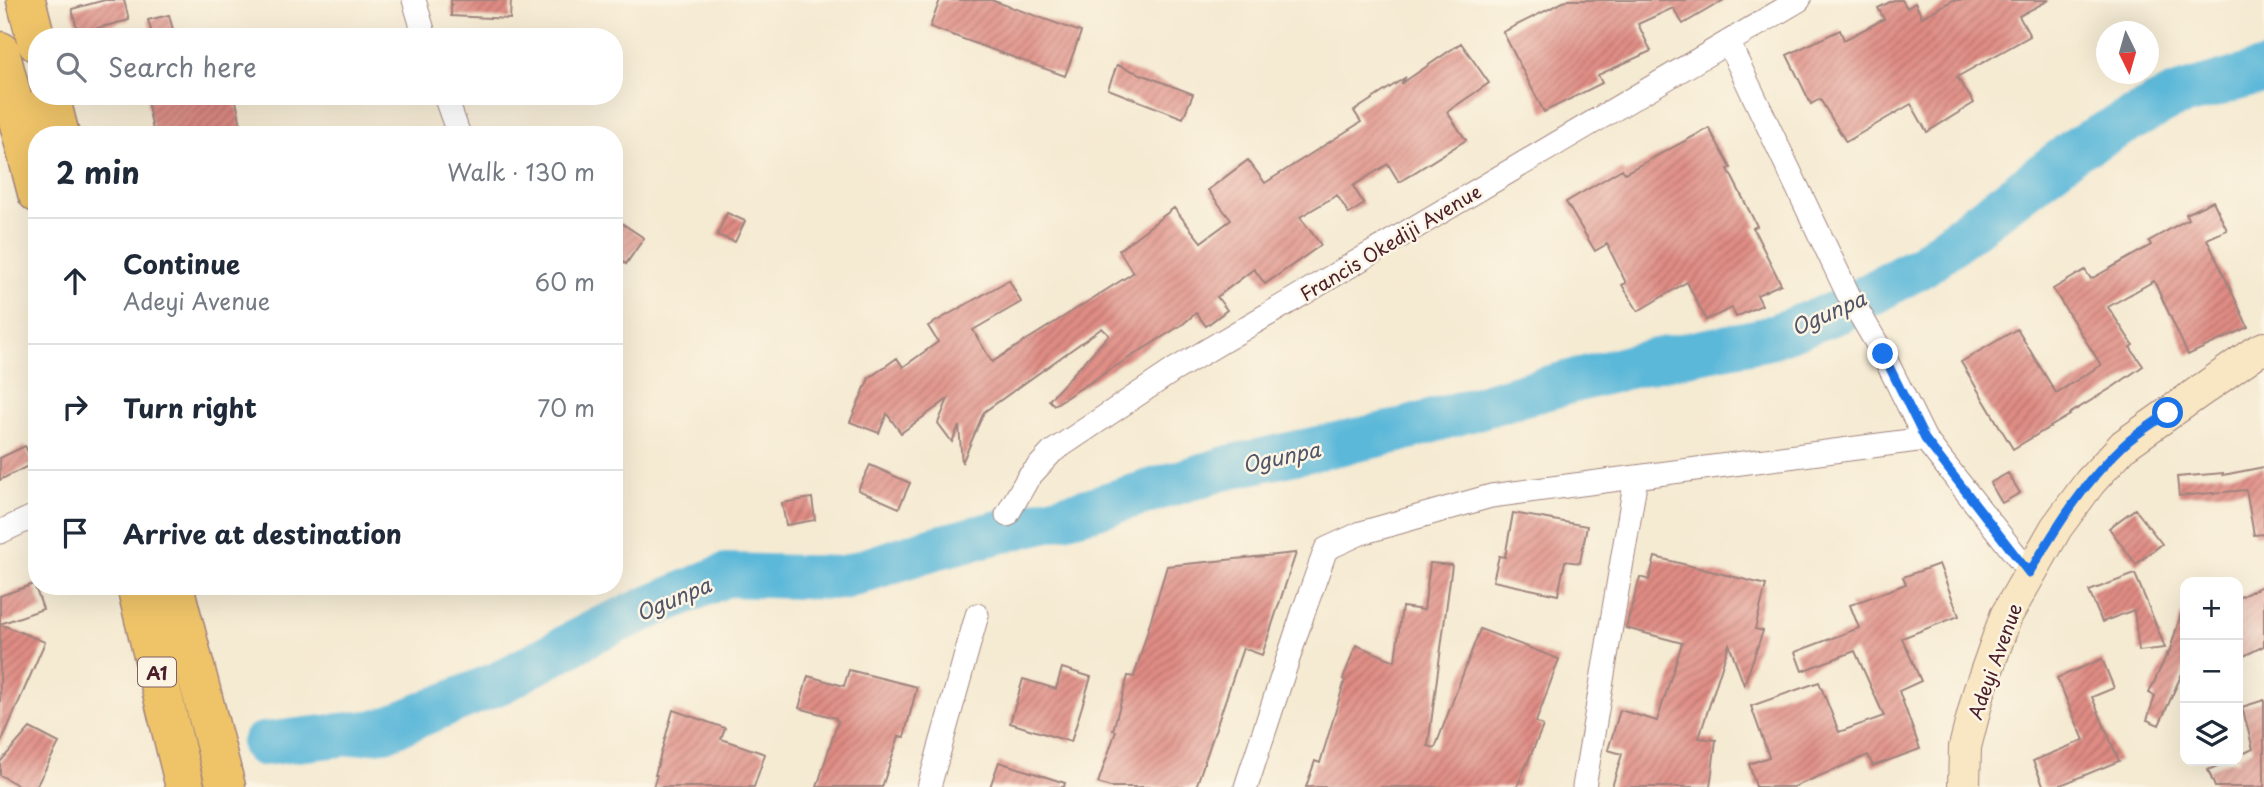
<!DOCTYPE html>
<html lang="en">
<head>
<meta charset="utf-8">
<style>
	body { margin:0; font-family:"Playpen Sans",sans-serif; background:#f2f2f3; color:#1f2937 }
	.controls { position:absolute; right:21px; bottom:21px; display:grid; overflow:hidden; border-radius:14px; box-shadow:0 7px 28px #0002 }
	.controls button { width:63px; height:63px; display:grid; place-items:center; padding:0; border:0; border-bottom:2px solid #e0e1e3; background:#fff; color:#1f2937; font:35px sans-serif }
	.compass { position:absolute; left:2096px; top:21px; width:63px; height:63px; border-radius:50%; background:#fff; box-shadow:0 7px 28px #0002; rotate:175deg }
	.stop { position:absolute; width:21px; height:21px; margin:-16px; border:5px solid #1a73e8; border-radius:50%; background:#fff }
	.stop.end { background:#1a73e8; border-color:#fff; box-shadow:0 2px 7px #0008 }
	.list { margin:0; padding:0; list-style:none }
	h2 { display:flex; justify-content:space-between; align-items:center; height:91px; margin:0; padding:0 28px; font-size:30px }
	h2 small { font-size:23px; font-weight:400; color:#747a83 }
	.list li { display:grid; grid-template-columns:46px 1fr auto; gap:21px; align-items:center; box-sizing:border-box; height:126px; padding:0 28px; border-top:2px solid #e0e1e3 }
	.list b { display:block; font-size:26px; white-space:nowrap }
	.list p { margin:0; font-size:23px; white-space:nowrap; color:#747a83 }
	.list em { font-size:23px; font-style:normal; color:#747a83 }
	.icon { flex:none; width:38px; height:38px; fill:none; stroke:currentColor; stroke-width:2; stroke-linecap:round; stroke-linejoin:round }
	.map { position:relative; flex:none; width:2264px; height:787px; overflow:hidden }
	.search { position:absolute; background:#fff; box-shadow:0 7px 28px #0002; left:28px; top:28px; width:595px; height:77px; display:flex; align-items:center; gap:18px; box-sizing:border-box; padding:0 24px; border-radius:28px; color:#747a83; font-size:26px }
	.panel { position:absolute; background:#fff; box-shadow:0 7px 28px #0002; left:28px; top:126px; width:595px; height:469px; border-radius:28px }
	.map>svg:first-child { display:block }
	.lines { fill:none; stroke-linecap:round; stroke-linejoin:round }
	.river { stroke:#5bb8d9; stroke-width:44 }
	.building { fill:url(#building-hatch) }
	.street-casing { stroke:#a0847e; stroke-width:25 }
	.secondary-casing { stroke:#a0847e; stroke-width:34 }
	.highway-casing { stroke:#a0847e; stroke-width:41 }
	.street { stroke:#fff; stroke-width:23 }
	.secondary { stroke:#f9e7c3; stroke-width:32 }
	.highway { stroke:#efc469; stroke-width:38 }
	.route { stroke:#1a73e8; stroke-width:9 }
	.labels { text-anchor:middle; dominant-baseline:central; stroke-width:5; stroke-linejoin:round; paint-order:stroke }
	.shield { fill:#fcf5e5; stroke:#7f5f63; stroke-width:2 }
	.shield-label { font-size:18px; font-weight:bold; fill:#4a1f2b }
	.street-label { font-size:19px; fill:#4a1f2b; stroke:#fcf5e5 }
	.water-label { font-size:21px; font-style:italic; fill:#505568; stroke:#fcf5e5 }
</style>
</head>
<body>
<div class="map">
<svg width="2264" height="787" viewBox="0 0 2264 787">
	<defs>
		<pattern id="building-hatch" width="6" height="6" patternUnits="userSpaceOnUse" patternTransform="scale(1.75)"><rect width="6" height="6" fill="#df8c84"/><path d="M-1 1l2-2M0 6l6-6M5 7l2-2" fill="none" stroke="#b7726c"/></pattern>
	</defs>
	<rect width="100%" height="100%" fill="#fcf5e5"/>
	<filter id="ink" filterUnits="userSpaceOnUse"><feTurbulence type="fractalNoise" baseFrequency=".0143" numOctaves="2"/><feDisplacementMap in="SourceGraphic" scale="14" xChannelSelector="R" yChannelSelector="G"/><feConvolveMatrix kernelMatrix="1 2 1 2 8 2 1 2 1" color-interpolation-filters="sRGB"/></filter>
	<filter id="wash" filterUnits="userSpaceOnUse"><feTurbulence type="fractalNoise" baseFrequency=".00686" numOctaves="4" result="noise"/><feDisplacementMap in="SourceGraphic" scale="28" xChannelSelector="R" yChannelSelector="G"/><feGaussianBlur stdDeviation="1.57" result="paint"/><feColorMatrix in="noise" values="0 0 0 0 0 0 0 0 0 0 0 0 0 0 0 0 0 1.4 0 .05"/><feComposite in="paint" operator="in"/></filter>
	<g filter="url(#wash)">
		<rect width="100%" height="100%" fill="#f5ead2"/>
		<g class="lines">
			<path class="river" d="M 263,744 L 384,730 L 501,682 L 597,630 L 726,575 L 842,578 L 931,549 L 1091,509 L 1229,467 L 1399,431 L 1524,394 L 1651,361 L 1765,339 L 1840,311 L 1923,265 L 2076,149 L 2171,98 L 2264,71"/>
		</g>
		<g id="blocks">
			<path class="building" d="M 105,0 L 124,0 L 129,20 L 78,33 L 72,9 Z
				M 451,0 L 511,0 L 510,19 L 451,16 Z
				M 940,0 L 991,0 L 1081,32 L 1065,76 L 930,27 Z
				M 1567,0 L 1724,0 L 1683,24 L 1673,8 L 1638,24 L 1651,51 L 1598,75 L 1602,83 L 1544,112 L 1503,32 Z
				M 1894,0 L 1902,0 L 1907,8 L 1915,3 L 1922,17 L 1953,0 L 2049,0 L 2019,16 L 2030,36 L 1957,77 L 1974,103 L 1927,132 L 1911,104 L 1846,142 L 1820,99 L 1811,104 L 1787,55 L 1840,30 L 1844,40 L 1884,19 L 1878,8 Z
				M 169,15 L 175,37 L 153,37 L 148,20 Z
				M 1461,43 L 1489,83 L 1447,112 L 1466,140 L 1399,182 L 1388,164 L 1353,186 L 1364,204 L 1349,214 L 1337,195 L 1300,217 L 1321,245 L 1265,284 L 1254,269 L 1217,297 L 1227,310 L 1206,326 L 1196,313 L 1183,324 L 1054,405 L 1049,400 L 1109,335 L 1102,328 L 984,412 L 962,463 L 959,426 L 952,442 L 938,423 L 948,399 L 901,433 L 887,414 L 879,433 L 850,422 L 869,378 L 897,358 L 903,367 L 938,342 L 928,326 L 1009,280 L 1021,302 L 973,330 L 992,362 L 1133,273 L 1119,250 L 1174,208 L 1201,242 L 1231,220 L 1208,190 L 1248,160 L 1265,183 L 1361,122 L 1354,111 L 1406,77 L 1401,84 Z
				M 1117,65 L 1193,94 L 1183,118 L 1108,89 Z
				M 169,96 L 235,96 L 243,135 L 154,135 L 147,101 Z
				M 1709,128 L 1731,168 L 1728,169 L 1757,226 L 1753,228 L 1781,284 L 1757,295 L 1762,305 L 1736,317 L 1732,308 L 1706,320 L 1687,282 L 1638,311 L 1622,285 L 1626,283 L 1607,244 L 1595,251 L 1566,202 L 1622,169 L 1625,173 Z
				M 2213,201 L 2227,230 L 2207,239 L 2248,327 L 2188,355 L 2154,281 L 2108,307 L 2133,345 L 2130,347 L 2143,366 L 2113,387 L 2069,414 L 2070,415 L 2013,449 L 1961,362 L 2017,329 L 2056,393 L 2101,365 L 2053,289 L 2085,270 L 2091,279 L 2151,245 L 2149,241 L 2188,219 L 2186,214 Z
				M 727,213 L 745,221 L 735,242 L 717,235 Z
				M 614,218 L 644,238 L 626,264 L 614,256 Z
				M 25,446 L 34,463 L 0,480 L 0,458 Z
				M 870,465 L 910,483 L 899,508 L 858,490 Z
				M 2264,467 L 2264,534 L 2254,535 L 2246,490 L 2179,496 L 2177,477 L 2223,473 L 2223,475 Z
				M 2008,473 L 2020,493 L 2002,503 L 1990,483 Z
				M 812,498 L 815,520 L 786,525 L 782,503 Z
				M 2135,509 L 2162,544 L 2136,564 L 2109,528 Z
				M 1513,513 L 1587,526 L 1580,563 L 1565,561 L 1558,595 L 1493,581 L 1499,556 L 1505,557 Z
				M 1296,553 L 1262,655 L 1243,648 L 1196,787 L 1110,787 L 1098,783 L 1116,731 L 1113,730 L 1128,676 L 1134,677 L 1167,566 Z
				M 1655,557 L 1766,585 L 1755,629 L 1763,631 L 1744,685 L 1729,644 L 1699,738 L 1716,740 L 1710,787 L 1612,787 L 1622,754 L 1608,750 L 1620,710 L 1657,721 L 1682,643 L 1626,628 L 1640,577 L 1649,580 Z
				M 1430,563 L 1452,565 L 1428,746 L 1435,748 L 1480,629 L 1559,659 L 1536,722 L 1543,726 L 1517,787 L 1306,787 L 1315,761 L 1320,763 L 1345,680 L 1343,679 L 1356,645 L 1395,661 L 1402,607 L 1424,610 Z
				M 1939,564 L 1959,616 L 1902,638 L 1921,681 L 1899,691 L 1920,749 L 1873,766 L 1868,755 L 1794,787 L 1756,787 L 1749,764 L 1769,757 L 1751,706 L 1819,682 L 1839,732 L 1884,716 L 1855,651 L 1802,671 L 1795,652 L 1859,628 L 1850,605 L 1906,584 L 1903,577 Z
				M 2135,574 L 2148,605 L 2165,648 L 2139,651 L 2134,610 L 2102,622 L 2089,591 Z
				M 34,584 L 43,609 L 0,624 L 0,596 Z
				M 2264,585 L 2264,646 L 2238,659 L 2238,598 Z
				M 2181,614 L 2185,615 L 2185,667 L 2159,725 L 2147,720 L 2155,696 L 2149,693 L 2167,654 L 2168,656 Z
				M 0,624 L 45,642 L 0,745 Z
				M 2102,659 L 2114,688 L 2092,697 L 2119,761 L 2056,787 L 2044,787 L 2033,761 L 2084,740 L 2057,678 Z
				M 1062,668 L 1091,677 L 1071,742 L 1010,723 L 1023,679 L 1056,689 Z
				M 849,670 L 917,687 L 904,737 L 899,736 L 882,787 L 817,787 L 838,721 L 836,720 L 836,718 L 799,708 L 808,676 L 844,686 Z
				M 2264,700 L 2264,787 L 2215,787 L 2208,770 L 2228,761 L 2238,761 L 2238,756 L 2253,749 L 2242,707 Z
				M 673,710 L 725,728 L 721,739 L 765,754 L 754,787 L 653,787 L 657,775 L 655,775 Z
				M 30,728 L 59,743 L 36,787 L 21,787 L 0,775 L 0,762 Z
				M 999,762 L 1065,783 L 1064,787 L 990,787 Z"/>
		</g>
	</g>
	<g filter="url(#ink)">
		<use href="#blocks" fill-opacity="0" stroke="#a0847e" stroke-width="2"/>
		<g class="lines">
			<defs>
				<path id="street" d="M 414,0 L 425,37
					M 1728,42 L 1848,294 L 1883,354 L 1925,439 L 2030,573
					M 445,96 L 459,135
					M 1007,515 L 1028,478 L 1052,452 L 1174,370 L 1799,0
					M 0,532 L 37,515
					M 929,787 L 977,615
					M 1246,787 L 1303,613 L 1326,549 L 1361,533 L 1491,496 L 1925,439
					M 1584,787 L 1636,478"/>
				<path id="secondary" d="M 1964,787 L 1965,747 L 1979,692 L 2006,616 L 2056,528 L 2090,482 L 2124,445 L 2254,353 L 2264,348"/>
				<path id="highway" d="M 26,0 L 37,43
					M 0,51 L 37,193
					M 50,96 L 60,135
					M 136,586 L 185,787
					M 174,586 L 226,787"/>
			</defs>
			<use href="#street" class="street-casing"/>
			<use href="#secondary" class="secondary-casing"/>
			<use href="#highway" class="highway-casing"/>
			<use href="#street" class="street"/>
			<use href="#secondary" class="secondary"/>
			<use href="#highway" class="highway"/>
		</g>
	</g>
	<g class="lines" filter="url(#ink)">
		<path class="route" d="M 1883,354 L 1925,439 L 2029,573 C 2056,528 2085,481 2124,445 C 2137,433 2154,423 2168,413"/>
	</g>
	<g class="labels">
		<rect class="shield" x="138" y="657.5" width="38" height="29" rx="5"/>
		<g class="shield-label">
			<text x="157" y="672">A1</text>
		</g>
		<g class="street-label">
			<text transform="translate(1390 242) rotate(-31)">Francis Okediji Avenue</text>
			<text transform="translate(1994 661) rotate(-70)">Adeyi Avenue</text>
		</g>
		<g class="water-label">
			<text transform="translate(1828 312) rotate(-24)">Ogunpa</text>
			<text transform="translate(1281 456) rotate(-12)">Ogunpa</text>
			<text transform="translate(673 598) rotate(-23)">Ogunpa</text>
		</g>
	</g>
</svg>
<div class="controls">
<button>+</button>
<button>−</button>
<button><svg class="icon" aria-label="layers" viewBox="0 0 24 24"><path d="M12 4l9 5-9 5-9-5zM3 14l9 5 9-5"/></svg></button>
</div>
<svg class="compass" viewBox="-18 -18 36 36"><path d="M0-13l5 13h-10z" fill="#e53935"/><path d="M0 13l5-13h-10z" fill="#747a83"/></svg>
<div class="stop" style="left:2168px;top:413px"></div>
<div class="stop end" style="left:1883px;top:354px"></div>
<div class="search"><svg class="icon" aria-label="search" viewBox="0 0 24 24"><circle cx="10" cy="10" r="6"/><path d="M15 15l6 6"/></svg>Search here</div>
<section class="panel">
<h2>2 min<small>Walk · 130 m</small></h2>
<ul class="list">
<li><svg class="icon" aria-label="ahead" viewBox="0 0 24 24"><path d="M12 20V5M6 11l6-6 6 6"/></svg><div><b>Continue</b><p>Adeyi Avenue</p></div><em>60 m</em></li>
<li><svg class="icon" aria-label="right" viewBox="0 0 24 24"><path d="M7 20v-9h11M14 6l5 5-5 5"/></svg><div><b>Turn right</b></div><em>70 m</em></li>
<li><svg class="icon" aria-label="arrive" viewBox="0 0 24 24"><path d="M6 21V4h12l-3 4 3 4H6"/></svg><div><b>Arrive at destination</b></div></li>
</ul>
</section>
</div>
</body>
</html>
